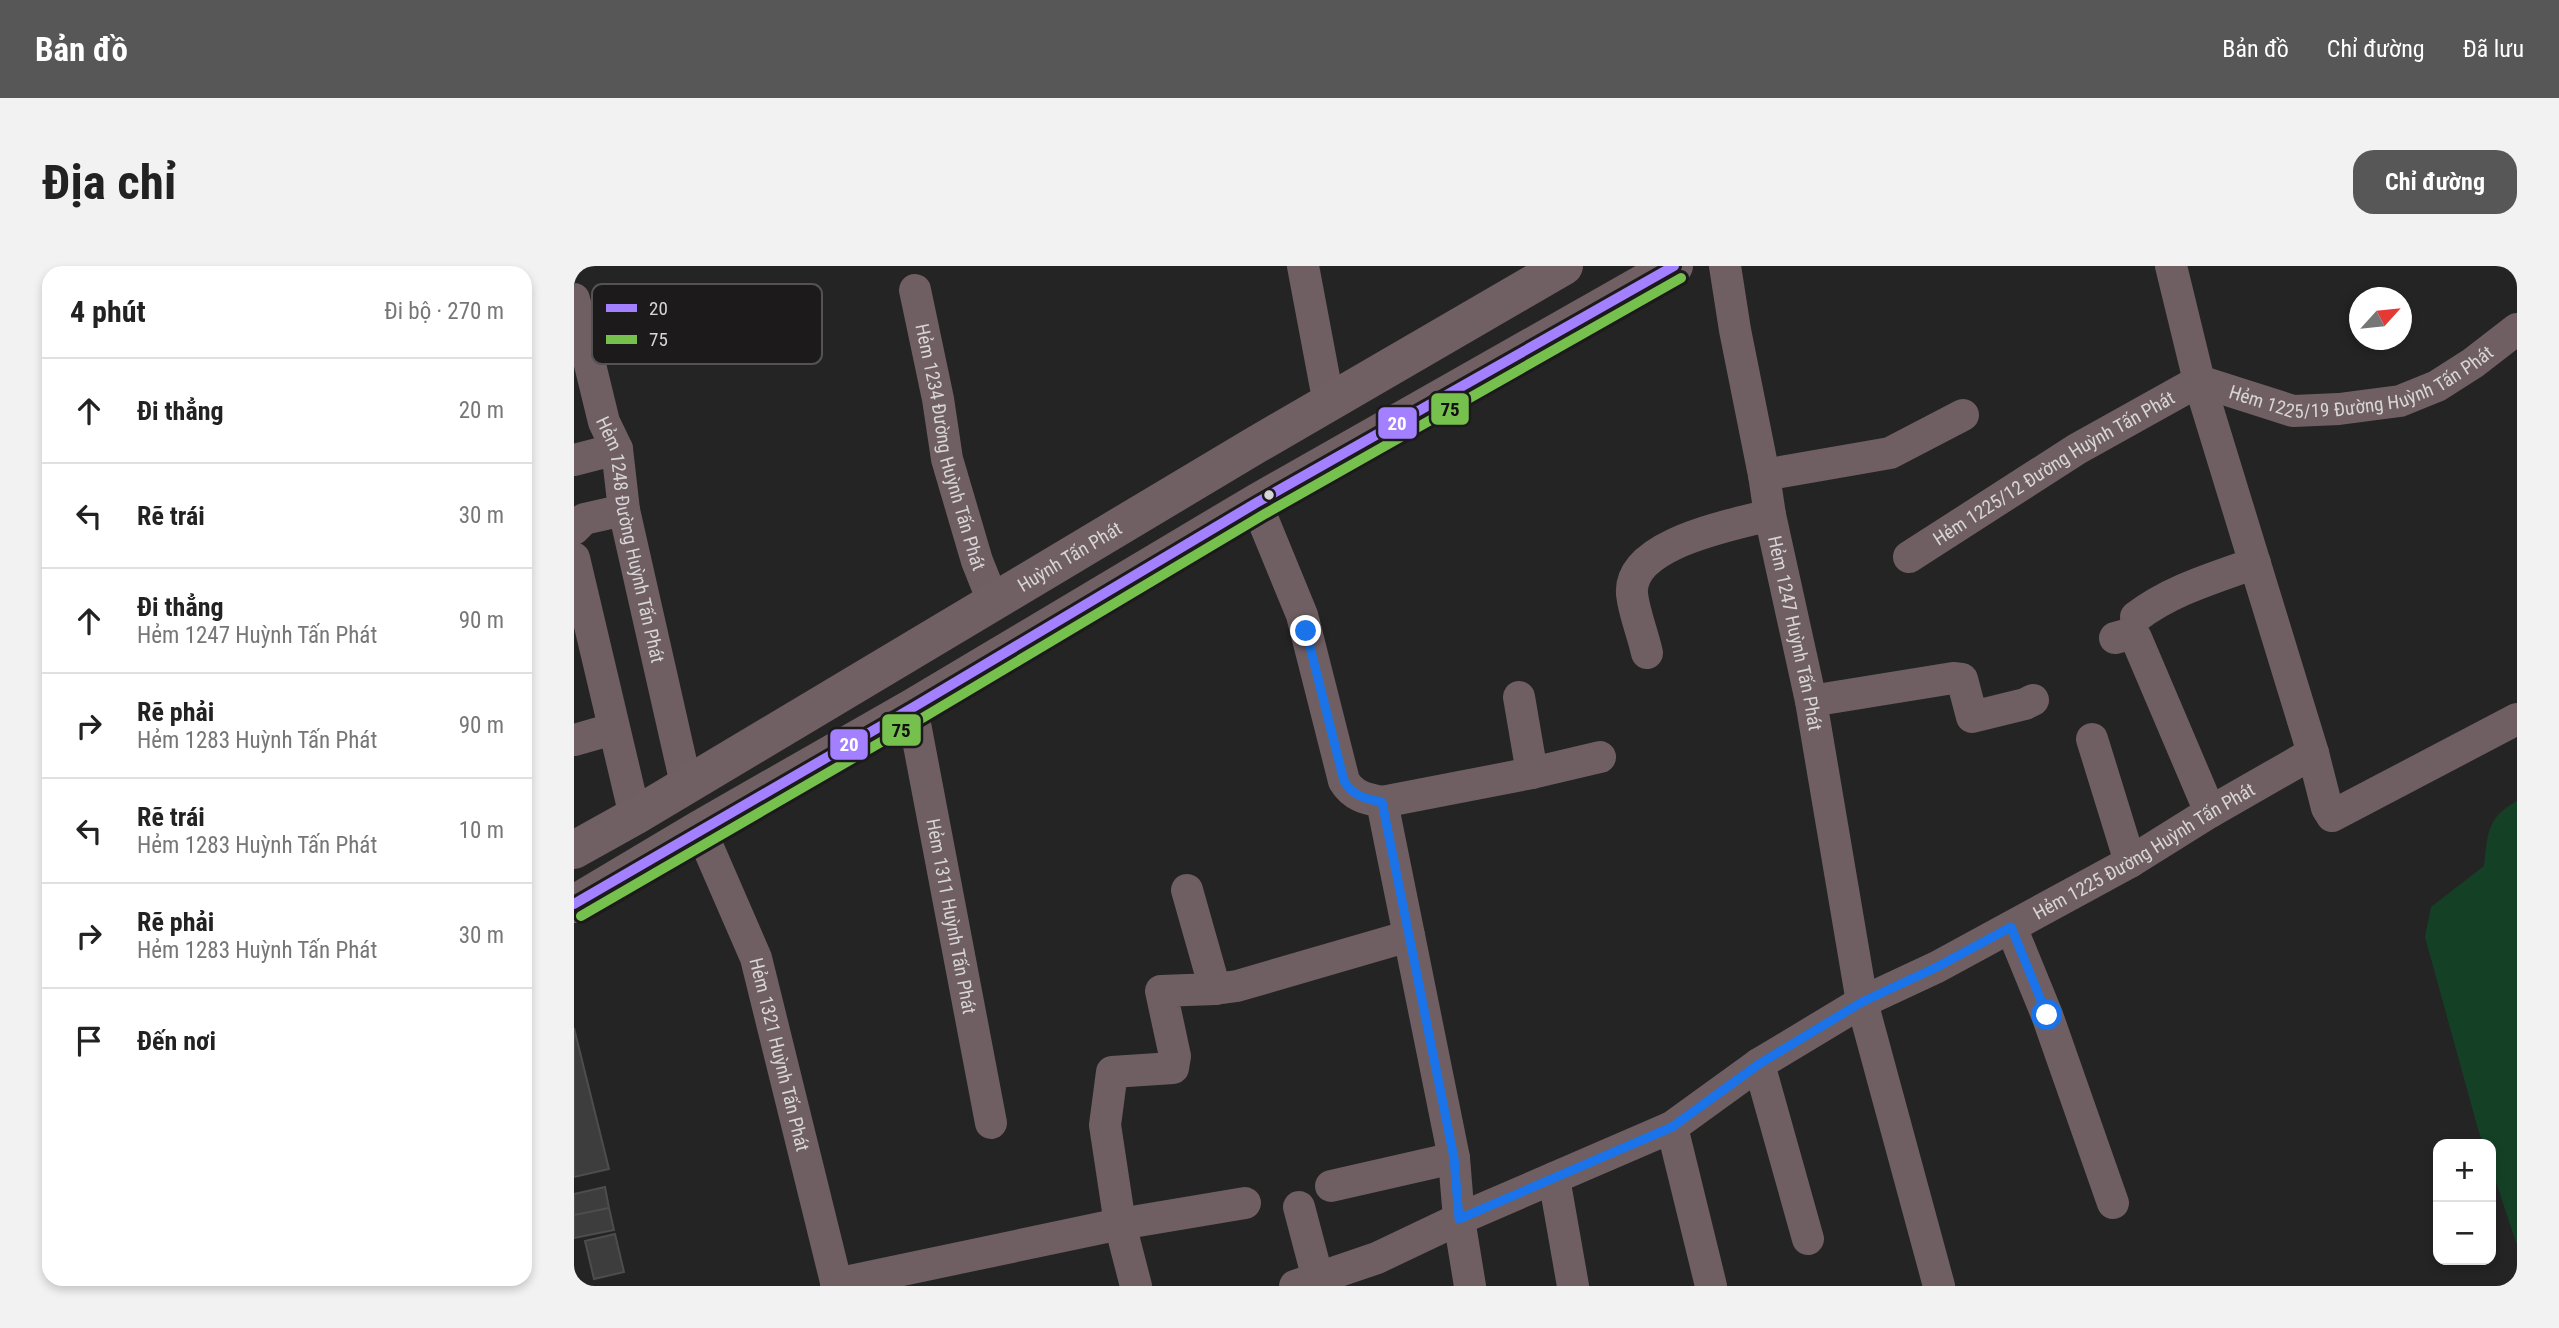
<!DOCTYPE html>
<html lang="vi">
<head>
<meta charset="utf-8">
<style>
	body { margin:0; font-family:"Roboto Condensed",sans-serif; background:#f2f2f2; color:#222 }
	.controls { position:absolute; right:21px; bottom:21px; display:grid; overflow:hidden; border-radius:14px; box-shadow:0 4px 10px #0003 }
	.controls button { width:63px; height:63px; display:grid; place-items:center; padding:0; border:0; border-bottom:2px solid #e0e0e0; background:#fff; color:#222; font:35px sans-serif }
	.compass { position:absolute; left:1775px; top:21px; width:63px; height:63px; border-radius:50%; background:#fff; box-shadow:0 4px 10px #0003; rotate:63deg }
	.stop { position:absolute; width:21px; height:21px; margin:-16px; border:5px solid #1a73e8; border-radius:50%; background:#fff }
	.stop.end { background:#1a73e8; border-color:#fff; box-shadow:0 2px 7px #0008 }
	.list { margin:0; padding:0; list-style:none }
	h2 { display:flex; justify-content:space-between; align-items:center; height:91px; margin:0; padding:0 28px; font-size:30px }
	h2 small { font-size:23px; font-weight:400; color:#767676 }
	.list li { display:grid; grid-template-columns:46px 1fr auto; gap:21px; align-items:center; box-sizing:border-box; height:105px; padding:0 28px; border-top:2px solid #e0e0e0 }
	.list b { display:block; font-size:26px; white-space:nowrap }
	.list p { margin:0; font-size:23px; white-space:nowrap; color:#767676 }
	.list em { font-size:23px; font-style:normal; color:#767676 }
	.icon { flex:none; width:38px; height:38px; fill:none; stroke:currentColor; stroke-width:2; stroke-linecap:round; stroke-linejoin:round }
	.map { position:relative; flex:none; width:1943px; height:1020px; overflow:hidden; border-radius:21px }
	header { display:flex; align-items:center; gap:42px; box-sizing:border-box; height:98px; padding:0 35px; background:#575757; color:#fff }
	header strong { font-size:33px }
	nav { display:flex; gap:38px; margin-inline-start:auto; font-size:24px }
	.intro { display:flex; align-items:center; justify-content:space-between; box-sizing:border-box; height:168px; padding:0 42px }
	h1 { margin:0; font-size:49px }
	.button { padding:18px 32px; border-radius:21px; background:#575757; color:#fff; font-size:24px; font-weight:700 }
	main { display:flex; gap:42px; padding:0 42px }
	aside { flex:1; background:#fff; border-radius:21px; box-shadow:0 4px 10px #0003 }
	.map>svg:first-child { display:block }
	.green { fill:#144126 }
	.building { fill:#3d3d3d; stroke:#4e4d4e; stroke-width:2 }
	.lines { fill:none; stroke-linecap:round; stroke-linejoin:round }
	.minor { stroke:#6f5f62; stroke-width:32 }
	.major { stroke:#705f63; stroke-width:38 }
	.bus-1-casing { stroke:#1c1a1b; stroke-width:16 }
	.bus-2-casing { stroke:#1c1a1b; stroke-width:16 }
	.bus-1 { stroke:#a380ff; stroke-width:10 }
	.bus-2 { stroke:#76c04d; stroke-width:10 }
	.route { stroke:#1a73e8; stroke-width:9 }
	.bus-dot { fill:#d7d5d7; stroke:#1c1a1b; stroke-width:2.5 }
	.labels { text-anchor:middle; dominant-baseline:central; stroke-width:5; stroke-linejoin:round; paint-order:stroke }
	.street-label { font-size:19px; fill:#d7d5d7; stroke:#1c1a1b }
	.key { fill:#1c1a1b; stroke:#545253; stroke-width:2 }
	.key-label { font-size:19px; fill:#d7d5d7 }
	.line-badge { stroke:#1c1a1b; stroke-width:2.5 }
	.badge-label { font-size:19px; text-anchor:middle; font-weight:bold; fill:#fff }
	.pale-badge-label { font-size:19px; text-anchor:middle; font-weight:bold; fill:#111 }
</style>
</head>
<body>
<header>
<strong>Bản đồ</strong>
<nav><a>Bản đồ</a><a>Chỉ đường</a><a>Đã lưu</a></nav>
</header>
<div class="intro"><h1>Địa chỉ</h1><a class="button">Chỉ đường</a></div>
<main>
<aside>
<h2>4 phút<small>Đi bộ · 270 m</small></h2>
<ul class="list">
<li><svg class="icon" aria-label="ahead" viewBox="0 0 24 24"><path d="M12 20V5M6 11l6-6 6 6"/></svg><div><b>Đi thẳng</b></div><em>20 m</em></li>
<li><svg class="icon" aria-label="left" viewBox="0 0 24 24"><path d="M17 20v-9H6M10 6l-5 5 5 5"/></svg><div><b>Rẽ trái</b></div><em>30 m</em></li>
<li><svg class="icon" aria-label="ahead" viewBox="0 0 24 24"><path d="M12 20V5M6 11l6-6 6 6"/></svg><div><b>Đi thẳng</b><p>Hẻm 1247 Huỳnh Tấn Phát</p></div><em>90 m</em></li>
<li><svg class="icon" aria-label="right" viewBox="0 0 24 24"><path d="M7 20v-9h11M14 6l5 5-5 5"/></svg><div><b>Rẽ phải</b><p>Hẻm 1283 Huỳnh Tấn Phát</p></div><em>90 m</em></li>
<li><svg class="icon" aria-label="left" viewBox="0 0 24 24"><path d="M17 20v-9H6M10 6l-5 5 5 5"/></svg><div><b>Rẽ trái</b><p>Hẻm 1283 Huỳnh Tấn Phát</p></div><em>10 m</em></li>
<li><svg class="icon" aria-label="right" viewBox="0 0 24 24"><path d="M7 20v-9h11M14 6l5 5-5 5"/></svg><div><b>Rẽ phải</b><p>Hẻm 1283 Huỳnh Tấn Phát</p></div><em>30 m</em></li>
<li><svg class="icon" aria-label="arrive" viewBox="0 0 24 24"><path d="M6 21V4h12l-3 4 3 4H6"/></svg><div><b>Đến nơi</b></div></li>
</ul>
</aside>
<div class="map">
<svg width="1943" height="1020" viewBox="0 0 1943 1020">
	<rect width="100%" height="100%" fill="#242424"/>
	<path class="green" d="M 1943,535 L 1943,979 L 1917,901 L 1917,878 L 1909,878 L 1904,863 L 1851,671 L 1857,641 L 1910,600 C 1914,568 1912,552 1943,535 Z"/>
	<path class="building" d="M 0,762 L 35,903 L 0,911 Z
		M 31,921 L 35,942 L 0,949 L 0,928 Z
		M 35,942 L 40,964 L 0,972 L 0,949 Z
		M 41,968 L 50,1006 L 20,1013 L 11,975 Z"/>
	<g class="lines">
		<g class="minor">
			<path d="M 729,0 L 755,138"/>
			<path id="s1" d="M 1151,0 L 1161,64 L 1190,209 L 1196,249 L 1237,435 L 1288,736 L 1365,1020"/>
			<path d="M 1597,0 L 1625,115 L 1739,487 L 1753,542 L 1758,550 L 1943,453"/>
			<path id="s2" d="M 341,24 L 364,133 L 373,193 L 403,295 L 419,335"/>
			<path id="s3" d="M 0,33 L 30,156 L 43,183 L 50,244 L 112,518"/>
			<path d="M 0,194 L 43,183"/>
			<path d="M 1190,209 L 1316,187 L 1389,149"/>
			<path d="M 682,237 L 728,349 L 770,515 C 779,530 792,533 808,536 L 880,892 L 885,953 L 896,1020"/>
			<path d="M 0,263 L 10,253 L 50,244"/>
			<path id="s4" d="M 1335,291 L 1503,183 L 1625,115 L 1719,145 L 1765,143 L 1826,135 L 1863,120 L 1899,97 L 1943,63"/>
			<path d="M 0,292 L 61,550"/>
			<path d="M 1562,351 C 1597,324 1640,312 1681,297"/>
			<path d="M 1541,372 L 1552,369 L 1562,372 L 1636,546"/>
			<path d="M 1073,387 C 1069,368 1060,347 1058,328 C 1054,277 1159,259 1196,249"/>
			<path d="M 945,431 L 958,507"/>
			<path d="M 1237,435 L 1379,412 L 1388,413 L 1398,451 L 1451,438 L 1459,434"/>
			<path id="s5" d="M 338,442 L 417,857"/>
			<path d="M 1518,473 L 1556,596"/>
			<path d="M 0,474 L 39,463"/>
			<path d="M 808,536 L 958,507 L 1026,491"/>
			<path id="s6" d="M 126,563 L 182,692 L 263,1020"/>
			<path d="M 613,624 L 641,723 L 663,720 L 835,670"/>
			<path d="M 1437,661 L 1473,749 L 1539,937"/>
			<path d="M 1185,798 L 1234,973"/>
			<path d="M 1098,861 L 1137,1020"/>
			<path d="M 980,912 L 999,1020"/>
			<path d="M 757,920 L 880,892"/>
			<path d="M 725,941 L 744,1013"/>
			<path d="M 262,1018 L 546,958 L 531,859 L 538,806 L 599,802 L 601,790 L 587,725 L 641,723"/>
			<path d="M 562,1020 L 546,958 L 671,937"/>
			<path id="s7" d="M 721,1020 L 803,992 L 885,953 L 1098,861 L 1185,798 L 1288,736 L 1363,701 L 1556,596 L 1636,546 L 1739,487"/>
		</g>
		<g class="major">
			<path id="s8" d="M 0,584 L 61,550 L 680,180 L 990,0"/>
			<path d="M 0,638 L 126,563 L 338,442 L 682,237 L 1100,0"/>
		</g>
		<defs>
			<path id="bus-1" d="M 0,638 L 338,442 L 682,237 L 1100,0"/>
			<path id="bus-2" d="M 7,650 L 345,454 L 689,249 L 1107,12"/>
		</defs>
		<use href="#bus-1" class="bus-1-casing"/>
		<use href="#bus-2" class="bus-2-casing"/>
		<use href="#bus-1" class="bus-1"/>
		<use href="#bus-2" class="bus-2"/>
	</g>
	<g class="lines">
		<path class="route" d="M 732,365 L 770,515 C 779,530 792,533 808,536 L 880,892 L 885,953 L 1098,861 L 1185,798 L 1288,736 L 1363,701 L 1437,661 L 1473,749"/>
	</g>
	<circle class="bus-dot" cx="695" cy="229" r="6"/>
	<g class="labels">
		<g class="street-label">
			<text stroke="none"><textPath href="#s4" startOffset="511">Hẻm 1225/19 Đường Huỳnh Tấn Phát</textPath></text>
			<text stroke="none"><textPath href="#s2" startOffset="161">Hẻm 1234 Đường Huỳnh Tấn Phát</textPath></text>
			<text stroke="none"><textPath href="#s4" startOffset="170">Hẻm 1225/12 Đường Huỳnh Tấn Phát</textPath></text>
			<text stroke="none"><textPath href="#s3" startOffset="248">Hẻm 1248 Đường Huỳnh Tấn Phát</textPath></text>
			<text stroke="none"><textPath href="#s8" startOffset="576">Huỳnh Tấn Phát</textPath></text>
			<text stroke="none"><textPath href="#s1" startOffset="374">Hẻm 1247 Huỳnh Tấn Phát</textPath></text>
			<text stroke="none"><textPath href="#s7" startOffset="957">Hẻm 1225 Đường Huỳnh Tấn Phát</textPath></text>
			<text stroke="none"><textPath href="#s5" startOffset="212">Hẻm 1311 Huỳnh Tấn Phát</textPath></text>
			<text stroke="none"><textPath href="#s6" startOffset="240">Hẻm 1321 Huỳnh Tấn Phát</textPath></text>
		</g>
	</g>
	<rect x="18" y="18" width="230" height="80" rx="10" class="key"/>
	<rect x="32" y="38" width="31" height="8" fill="#a380ff"/>
	<rect x="32" y="69" width="31" height="9" fill="#76c04d"/>
	<g class="key-label">
		<text x="75" y="49">20</text>
		<text x="75" y="80">75</text>
	</g>
	<g class="line-badge">
		<rect x="856" y="126" width="40" height="34" rx="7" fill="#76c04d"/>
		<rect x="803" y="140" width="41" height="34" rx="7" fill="#a380ff"/>
		<rect x="307" y="447" width="41" height="34" rx="7" fill="#76c04d"/>
		<rect x="255" y="462" width="40" height="33" rx="7" fill="#a380ff"/>
	</g>
	<g class="badge-label">
		<text x="823" y="164">20</text>
		<text x="275" y="485">20</text>
	</g>
	<g class="pale-badge-label">
		<text x="876" y="150">75</text>
		<text x="327" y="471">75</text>
	</g>
</svg>
<div class="controls">
<button>+</button>
<button>−</button>
</div>
<svg class="compass" viewBox="-18 -18 36 36"><path d="M0-13l5 13h-10z" fill="#e53935"/><path d="M0 13l5-13h-10z" fill="#767676"/></svg>
<div class="stop" style="left:1473px;top:749px"></div>
<div class="stop end" style="left:732px;top:365px"></div>
</div>
</main>
</body>
</html>
